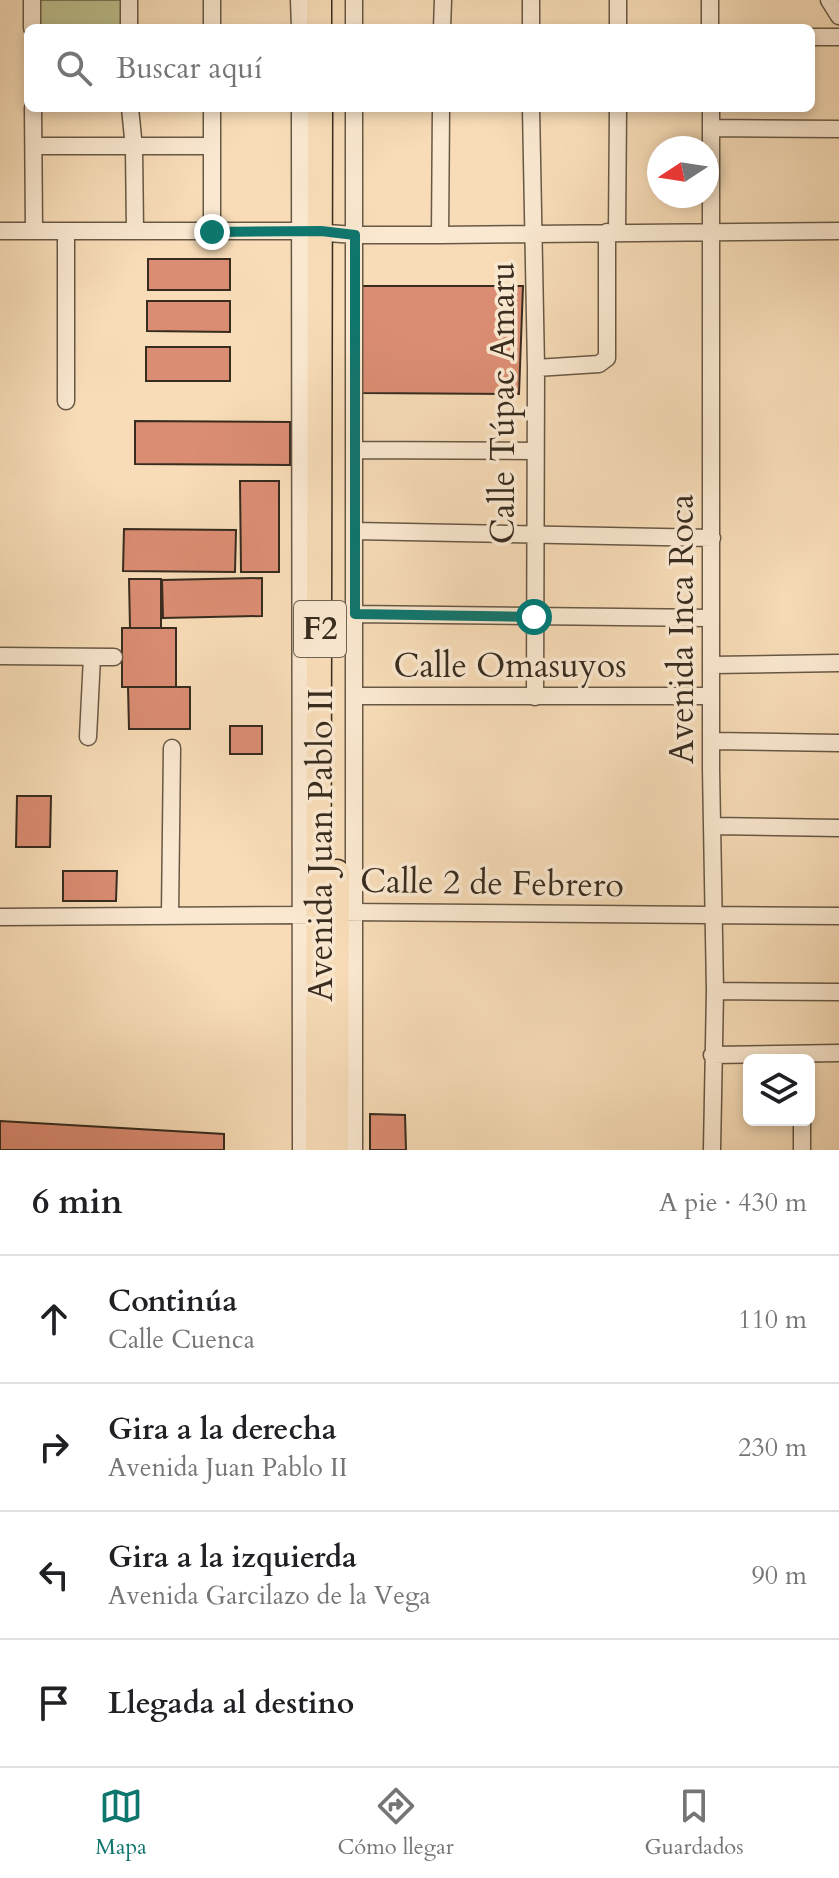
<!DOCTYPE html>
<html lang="es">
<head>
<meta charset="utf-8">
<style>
	body { margin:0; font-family:Cardo,serif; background:#f2f2f2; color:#202124 }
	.controls { position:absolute; right:24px; bottom:24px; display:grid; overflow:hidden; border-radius:12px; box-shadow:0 4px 12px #0003 }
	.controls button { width:72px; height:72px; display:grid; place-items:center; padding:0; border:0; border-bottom:2px solid #e0e0e0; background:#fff; color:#202124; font:40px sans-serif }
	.compass { position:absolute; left:647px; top:136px; width:72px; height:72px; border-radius:50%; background:#fff; box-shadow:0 4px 12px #0003; rotate:258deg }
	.stop { position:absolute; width:24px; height:24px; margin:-18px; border:6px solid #0f766e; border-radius:50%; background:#fff }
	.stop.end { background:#0f766e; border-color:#fff; box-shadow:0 2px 8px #0008 }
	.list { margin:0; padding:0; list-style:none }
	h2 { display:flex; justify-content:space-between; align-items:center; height:104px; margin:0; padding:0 32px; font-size:34px }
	h2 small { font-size:26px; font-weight:400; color:#757577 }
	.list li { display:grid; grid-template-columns:52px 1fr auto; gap:24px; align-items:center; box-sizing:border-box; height:128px; padding:0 32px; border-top:2px solid #e0e0e0 }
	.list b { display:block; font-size:30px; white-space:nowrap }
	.list p { margin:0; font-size:26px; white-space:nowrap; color:#757577 }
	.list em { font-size:26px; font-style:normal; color:#757577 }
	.icon { flex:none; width:44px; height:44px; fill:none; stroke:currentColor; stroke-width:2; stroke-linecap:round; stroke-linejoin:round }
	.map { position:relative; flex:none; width:839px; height:1150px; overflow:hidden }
	.search { position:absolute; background:#fff; box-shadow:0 4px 12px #0003; left:24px; right:24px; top:24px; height:88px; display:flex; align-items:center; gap:20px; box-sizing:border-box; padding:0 28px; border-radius:12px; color:#757577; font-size:30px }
	.sheet { height:616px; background:#fff }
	nav { display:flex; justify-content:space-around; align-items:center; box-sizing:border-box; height:112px; border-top:2px solid #e0e0e0; background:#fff; font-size:22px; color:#757577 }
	nav a { display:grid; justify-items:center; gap:4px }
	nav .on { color:#0f766e }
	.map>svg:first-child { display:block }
	.green { fill:#bdc08e; stroke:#7a7656; stroke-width:2 }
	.building { fill:#db8d73; stroke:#382c1f; stroke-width:2 }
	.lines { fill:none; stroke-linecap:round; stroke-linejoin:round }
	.minor-casing { stroke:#685845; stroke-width:19 }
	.highway-casing { stroke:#382c1f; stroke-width:27 }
	.minor { stroke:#fae8d0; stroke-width:16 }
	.highway { stroke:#f7dcb7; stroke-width:24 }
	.route { stroke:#0f766e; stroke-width:10 }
	.labels { text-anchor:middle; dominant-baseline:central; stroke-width:7; stroke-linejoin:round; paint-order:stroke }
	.shield { fill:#fae8d0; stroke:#726454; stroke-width:2 }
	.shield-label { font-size:32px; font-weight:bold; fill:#382c1f }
	.street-label { font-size:34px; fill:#382c1f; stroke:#fae8d0 }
</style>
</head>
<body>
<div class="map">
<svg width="839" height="1150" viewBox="0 0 839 1150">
	<rect width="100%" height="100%" fill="#f7dcb7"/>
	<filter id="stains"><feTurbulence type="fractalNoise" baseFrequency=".0025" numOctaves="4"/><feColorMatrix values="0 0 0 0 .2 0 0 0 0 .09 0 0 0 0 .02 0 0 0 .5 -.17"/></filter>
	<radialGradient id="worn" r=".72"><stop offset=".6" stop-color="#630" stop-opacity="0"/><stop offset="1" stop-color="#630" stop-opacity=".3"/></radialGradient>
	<path class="green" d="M 39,0 L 126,0 L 125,28 L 39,28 Z"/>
	<path class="building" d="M 148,259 L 230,259 L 230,290 L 148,290 Z
		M 361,286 L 523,286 L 519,394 L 362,393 Z
		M 147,301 L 230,301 L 230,332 L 147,331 Z
		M 146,347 L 230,347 L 230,381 L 146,381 Z
		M 135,421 L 290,422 L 290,465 L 135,464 Z
		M 240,481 L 279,481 L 279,572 L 241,572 Z
		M 124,529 L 236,530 L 235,572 L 123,571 Z
		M 262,578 L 262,616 L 163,618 L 162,580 Z
		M 129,579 L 161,579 L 161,628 L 130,628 Z
		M 122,628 L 176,628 L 176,687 L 122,687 Z
		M 128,687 L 190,687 L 190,729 L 129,729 Z
		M 230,726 L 262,726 L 262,754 L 230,754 Z
		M 17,796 L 51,796 L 50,847 L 16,847 Z
		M 63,871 L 117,871 L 116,901 L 63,901 Z
		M 370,1114 L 405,1115 L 406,1150 L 370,1150 Z
		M 0,1121 L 224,1134 L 224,1150 L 0,1150 Z"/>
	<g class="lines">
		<defs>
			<path id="minor" d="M 32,0 L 32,28
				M 129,0 L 129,28
				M 212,0 L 212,28
				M 299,0 L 300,28
				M 829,0 L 839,16
				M 354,28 L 354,0
				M 442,28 L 443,0
				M 531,28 L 531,0
				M 618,28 L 618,0
				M 710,28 L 710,0
				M 811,37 L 839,37
				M 33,108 L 34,230
				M 130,108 L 134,148 L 135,231
				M 212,108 L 212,232
				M 300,108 L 301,1150
				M 531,108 L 536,368 L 535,697
				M 711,108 L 711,769 L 715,991 L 712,1150
				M 711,128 L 839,129
				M 35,146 L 212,146
				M 0,231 L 300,231 L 355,235 L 440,235 L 839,231
				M 66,231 L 66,401
				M 617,232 L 618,108
				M 440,235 L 441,108
				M 536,368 L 599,364 L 607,358 L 607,232
				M 355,450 L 534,451
				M 355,531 L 712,538
				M 355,614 L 711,618
				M 0,656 L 114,657
				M 712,665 L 839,663
				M 356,696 L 711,696
				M 88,737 L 92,657
				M 711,741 L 839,743
				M 713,826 L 839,828
				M 345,912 L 839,916
				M 170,915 L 172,748
				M 0,917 L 310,915
				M 715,991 L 839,992
				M 712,1055 L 839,1053
				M 802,1120 L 802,1150
				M 354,1150 L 354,108"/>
			<path id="highway" d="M 319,0 L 319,28
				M 318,1150 L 320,108
				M 336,1150 L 337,872"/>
		</defs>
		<use href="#minor" class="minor-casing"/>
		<use href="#highway" class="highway-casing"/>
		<use href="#minor" class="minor"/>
		<use href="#highway" class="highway"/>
	</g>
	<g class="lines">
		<path class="route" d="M 212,232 L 321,231 L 355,235 L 355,614 L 534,617"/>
	</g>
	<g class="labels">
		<rect class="shield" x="294" y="601" width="52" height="56" rx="6"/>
		<g class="shield-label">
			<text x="320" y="629">F2</text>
		</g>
		<g class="street-label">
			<text transform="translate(503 403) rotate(-90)">Calle Túpac Amaru</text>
			<text transform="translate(682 629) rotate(-90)">Avenida Inca Roca</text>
			<text x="510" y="666">Calle Omasuyos</text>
			<text transform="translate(321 845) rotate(-90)">Avenida Juan Pablo II</text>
			<text transform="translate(492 883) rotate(1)">Calle 2 de Febrero</text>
		</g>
	</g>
	<rect width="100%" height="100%" filter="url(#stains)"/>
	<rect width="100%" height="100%" fill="url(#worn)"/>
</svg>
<div class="controls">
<button><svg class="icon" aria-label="layers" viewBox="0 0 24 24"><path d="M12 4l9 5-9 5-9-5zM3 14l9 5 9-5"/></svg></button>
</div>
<svg class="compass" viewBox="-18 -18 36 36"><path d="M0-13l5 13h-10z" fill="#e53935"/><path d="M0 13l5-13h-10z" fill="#757577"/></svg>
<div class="stop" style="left:534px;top:617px"></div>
<div class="stop end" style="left:212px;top:232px"></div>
<div class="search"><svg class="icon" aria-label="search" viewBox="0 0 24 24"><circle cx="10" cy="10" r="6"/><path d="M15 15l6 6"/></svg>Buscar aquí</div>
</div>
<section class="sheet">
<h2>6 min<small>A pie · 430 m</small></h2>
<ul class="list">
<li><svg class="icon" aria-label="ahead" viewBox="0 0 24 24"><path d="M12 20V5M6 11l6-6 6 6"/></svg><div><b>Continúa</b><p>Calle Cuenca</p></div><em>110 m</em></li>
<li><svg class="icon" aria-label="right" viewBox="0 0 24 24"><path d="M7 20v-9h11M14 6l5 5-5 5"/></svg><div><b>Gira a la derecha</b><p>Avenida Juan Pablo II</p></div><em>230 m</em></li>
<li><svg class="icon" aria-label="left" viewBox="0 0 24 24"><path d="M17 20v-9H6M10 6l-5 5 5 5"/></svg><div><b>Gira a la izquierda</b><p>Avenida Garcilazo de la Vega</p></div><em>90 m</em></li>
<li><svg class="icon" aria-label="arrive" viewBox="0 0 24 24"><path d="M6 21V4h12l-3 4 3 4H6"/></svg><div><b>Llegada al destino</b></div></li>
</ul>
</section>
<nav>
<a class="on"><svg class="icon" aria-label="map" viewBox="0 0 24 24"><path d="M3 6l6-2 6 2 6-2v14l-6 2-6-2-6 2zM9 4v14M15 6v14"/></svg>Mapa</a>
<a><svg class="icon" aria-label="directions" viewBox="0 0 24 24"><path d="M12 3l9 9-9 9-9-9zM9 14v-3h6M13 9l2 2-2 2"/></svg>Cómo llegar</a>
<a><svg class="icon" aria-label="saved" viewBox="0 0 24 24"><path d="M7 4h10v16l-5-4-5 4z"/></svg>Guardados</a>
</nav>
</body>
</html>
